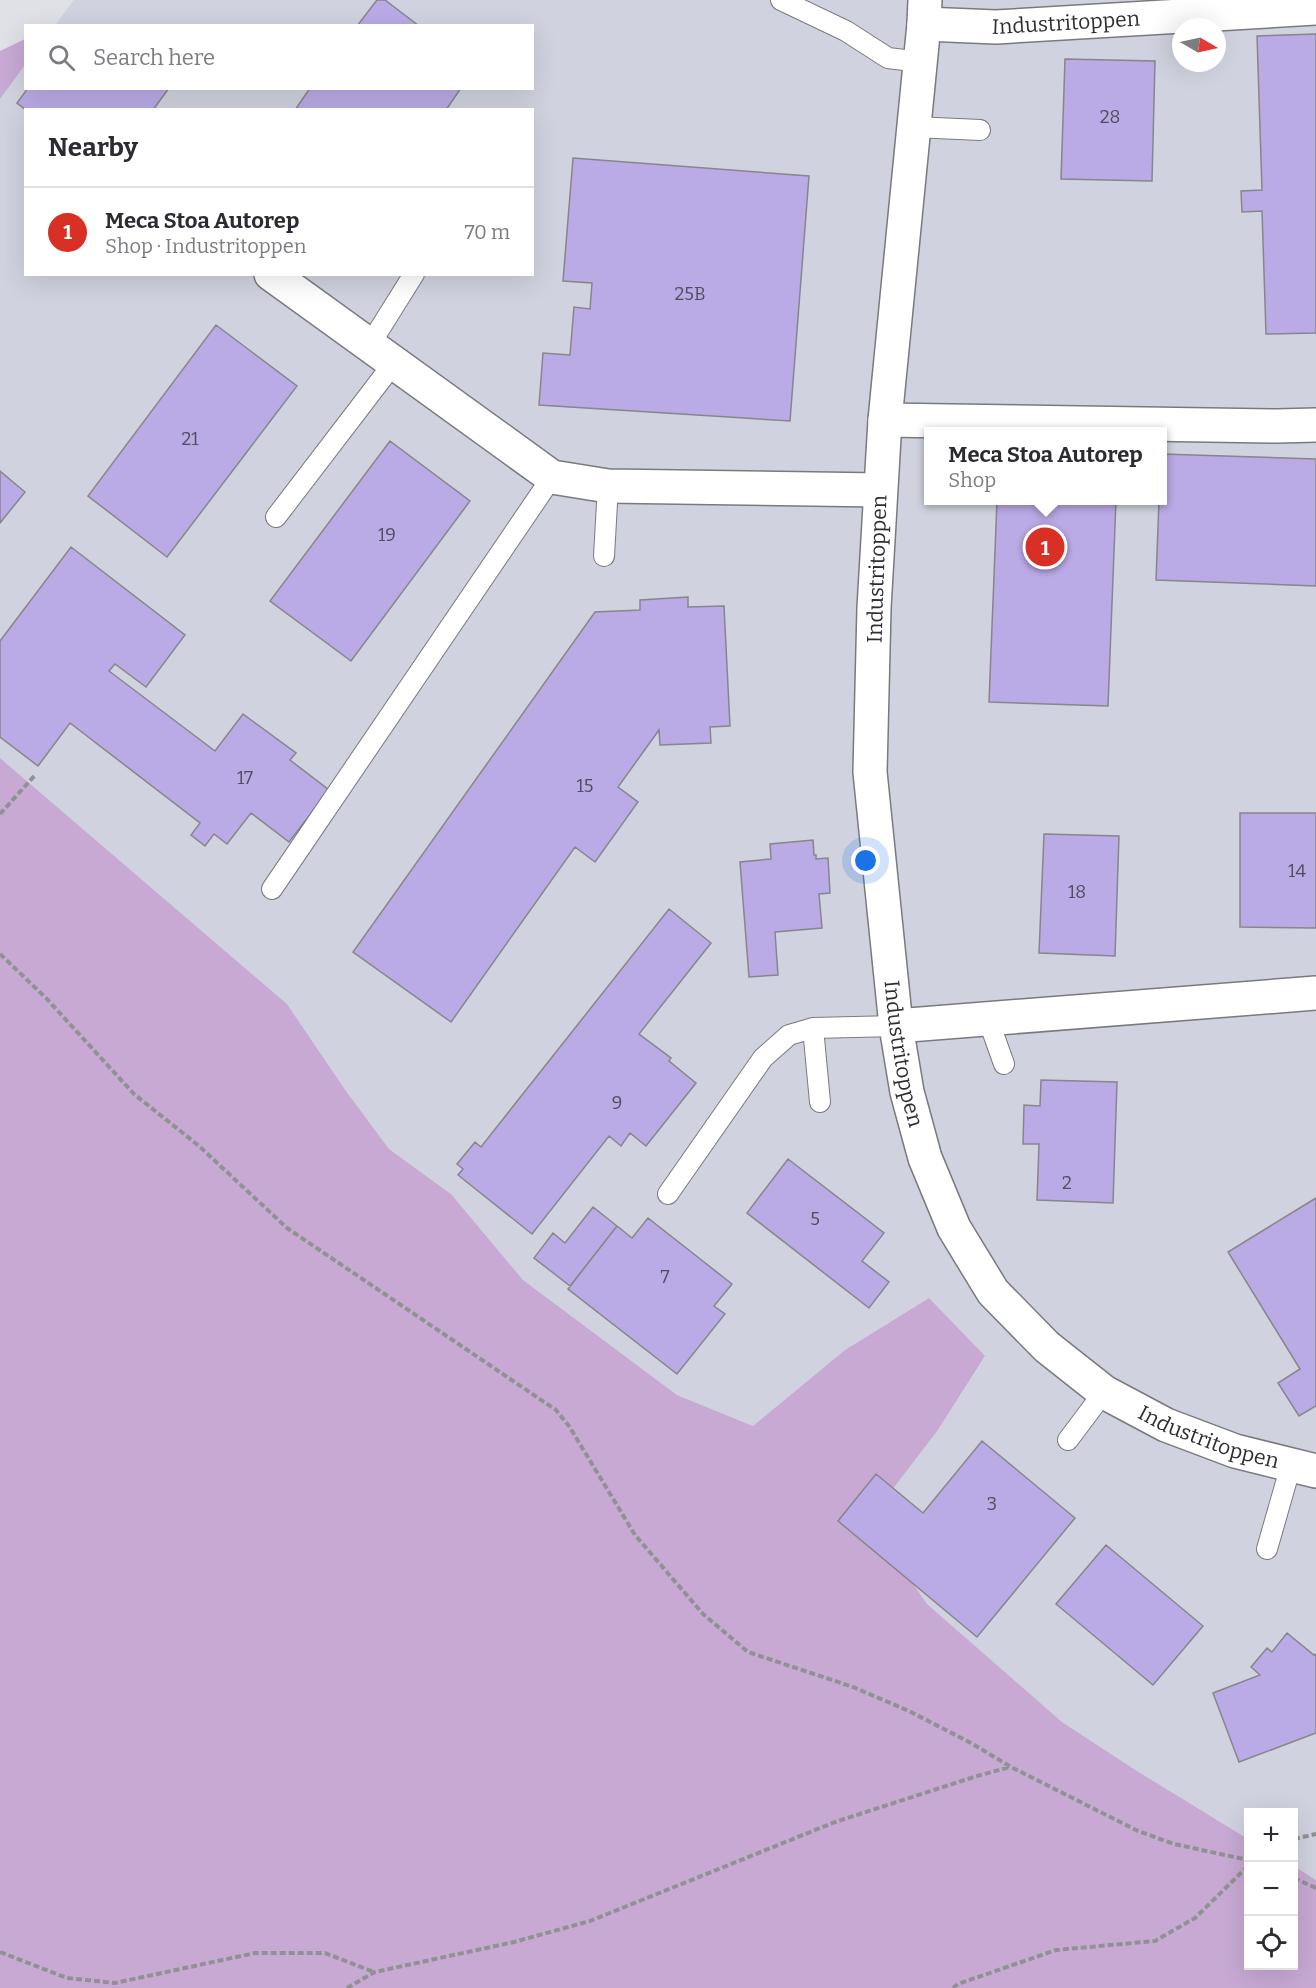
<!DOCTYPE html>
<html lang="en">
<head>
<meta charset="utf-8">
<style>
	body { margin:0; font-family:Bitter,serif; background:#f2f2f3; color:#2b2b33 }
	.controls { position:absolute; right:18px; bottom:18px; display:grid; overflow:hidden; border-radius:0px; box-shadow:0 6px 24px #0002 }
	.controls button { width:54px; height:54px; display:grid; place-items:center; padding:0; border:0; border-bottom:2px solid #e1e1e2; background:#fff; color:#2b2b33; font:30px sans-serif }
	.compass { position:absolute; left:1172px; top:18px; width:54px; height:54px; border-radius:50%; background:#fff; box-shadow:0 6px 24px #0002; rotate:99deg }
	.you { position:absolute; left:866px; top:861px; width:21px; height:21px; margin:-15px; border:4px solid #fff; border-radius:50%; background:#1a73e8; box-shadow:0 0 0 9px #1a73e833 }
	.badge { display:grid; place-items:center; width:39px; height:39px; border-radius:50%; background:#d93025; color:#fff; font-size:20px; font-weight:700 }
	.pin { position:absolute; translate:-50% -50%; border:3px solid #fff; box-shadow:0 2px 6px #0006 }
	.popup { position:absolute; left:924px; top:427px; width:243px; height:78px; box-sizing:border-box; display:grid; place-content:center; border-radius:0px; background:#fff; filter:drop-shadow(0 2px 4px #0005); font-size:20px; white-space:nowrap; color:#7c7c81 }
	.popup b { font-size:22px; color:#2b2b33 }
	.popup::after { content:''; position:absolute; left:50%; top:100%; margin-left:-12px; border:12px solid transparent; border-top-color:#fff }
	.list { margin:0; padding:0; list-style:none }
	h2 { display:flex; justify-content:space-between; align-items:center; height:78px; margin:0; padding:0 24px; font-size:26px }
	h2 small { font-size:20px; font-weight:400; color:#7c7c81 }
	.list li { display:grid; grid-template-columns:39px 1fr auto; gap:18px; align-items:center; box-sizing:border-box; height:90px; padding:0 24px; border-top:2px solid #e1e1e2 }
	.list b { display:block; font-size:22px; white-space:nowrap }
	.list p { margin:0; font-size:20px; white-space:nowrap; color:#7c7c81 }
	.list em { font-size:20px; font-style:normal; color:#7c7c81 }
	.icon { flex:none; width:33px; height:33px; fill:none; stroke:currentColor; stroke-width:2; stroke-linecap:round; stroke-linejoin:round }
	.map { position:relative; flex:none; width:1316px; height:1988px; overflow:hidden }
	.search { position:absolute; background:#fff; box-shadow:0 6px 24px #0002; left:24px; top:24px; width:510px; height:66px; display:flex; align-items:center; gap:15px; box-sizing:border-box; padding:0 21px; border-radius:0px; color:#7c7c81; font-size:22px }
	.panel { position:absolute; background:#fff; box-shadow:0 6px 24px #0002; left:24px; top:108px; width:510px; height:168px; border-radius:0px }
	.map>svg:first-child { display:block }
	.built { fill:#d0d3df; fill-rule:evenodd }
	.green { fill:#c7a9d3 }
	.building { fill:#baaae6; stroke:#87868b; stroke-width:1.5 }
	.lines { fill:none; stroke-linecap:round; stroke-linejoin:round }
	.service-casing { stroke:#797a7e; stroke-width:22 }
	.minor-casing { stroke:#797a7e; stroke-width:36 }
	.tertiary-casing { stroke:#797a7e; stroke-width:36 }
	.path { stroke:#909195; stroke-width:4; stroke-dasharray:6 3; stroke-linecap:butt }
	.service { stroke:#fff; stroke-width:20 }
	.minor { stroke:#fff; stroke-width:33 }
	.tertiary { stroke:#fff; stroke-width:33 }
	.labels { text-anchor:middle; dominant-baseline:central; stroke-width:5; stroke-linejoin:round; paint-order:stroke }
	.number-label { font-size:18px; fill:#504d5e }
	.street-label { font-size:21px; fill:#2d2e30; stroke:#fff }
</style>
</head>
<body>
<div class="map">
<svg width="1316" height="1988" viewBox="0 0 1316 1988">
	<rect width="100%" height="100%" fill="#e0e1e6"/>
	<path class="built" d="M 74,0 L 1316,0 L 1316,1880 L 1294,1866 L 1294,1812 L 1248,1812 L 1248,1839 L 1137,1771 L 1062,1722 L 927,1604 L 869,1520 L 938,1430 L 985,1357 L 929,1298 L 845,1350 L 753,1426 L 677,1395 L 523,1280 L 451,1194 L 389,1149 L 346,1091 L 287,1004 L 0,758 L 0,99 L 25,65 L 26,88 L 532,88 L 532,26 L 55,25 ZM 1181,27 L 1217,27 L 1217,63 L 1181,63 ZM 26,110 L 532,110 L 532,274 L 26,274 ZM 928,432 L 1162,432 L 1162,500 L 928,500 Z"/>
	<path class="green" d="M 25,39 L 25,65 L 0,99 L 0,51 Z
		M 0,758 L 287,1004 L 346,1091 L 389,1149 L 451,1194 L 523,1280 L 677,1395 L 753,1426 L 845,1350 L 929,1298 L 985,1356 L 938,1430 L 869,1520 L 927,1604 L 1062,1722 L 1137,1771 L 1248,1839 L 1248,1966 L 1294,1966 L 1294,1866 L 1316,1880 L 1316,1988 L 0,1988 Z"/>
	<path class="building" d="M 377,0 L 385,0 L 419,26 L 357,26 Z
		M 1316,34 L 1316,333 L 1266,334 L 1262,211 L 1242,212 L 1241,191 L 1262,190 L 1257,36 Z
		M 1065,59 L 1155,61 L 1152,181 L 1061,179 Z
		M 28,88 L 169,88 L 153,110 L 26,110 L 17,103 Z
		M 310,88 L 461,88 L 446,110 L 295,110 Z
		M 573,158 L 809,176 L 790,421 L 539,405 L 543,353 L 570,355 L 574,307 L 590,309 L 592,283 L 563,281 Z
		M 216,325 L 297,386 L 167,557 L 88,496 Z
		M 390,441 L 470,501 L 351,661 L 270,601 Z
		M 1162,454 L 1316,459 L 1316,586 L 1156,580 L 1159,500 L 1162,500 Z
		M 0,471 L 25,492 L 0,523 Z
		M 997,500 L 1116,500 L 1108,706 L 989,702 Z
		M 71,547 L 185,635 L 146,687 L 115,664 L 109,671 L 215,751 L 243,714 L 296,753 L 290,760 L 329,790 L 289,842 L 251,813 L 227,844 L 214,834 L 205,846 L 191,835 L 200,823 L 70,723 L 38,766 L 0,737 L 0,641 Z
		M 688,597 L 688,607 L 724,606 L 730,726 L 710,727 L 711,743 L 660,745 L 659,730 L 618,787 L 638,802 L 595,862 L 575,847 L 451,1022 L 353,952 L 595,612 L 640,610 L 640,600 Z
		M 1240,813 L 1316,813 L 1316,928 L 1240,927 Z
		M 1044,834 L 1119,836 L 1115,956 L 1039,953 Z
		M 813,840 L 814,855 L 816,855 L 816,859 L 828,858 L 830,893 L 819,894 L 822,928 L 775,932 L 778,975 L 749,977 L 740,862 L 771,859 L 770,844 Z
		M 669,909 L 711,943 L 639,1034 L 671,1058 L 669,1061 L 696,1083 L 646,1146 L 630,1133 L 621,1146 L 609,1136 L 532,1234 L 458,1175 L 463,1169 L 457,1164 L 475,1142 L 481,1147 Z
		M 1041,1080 L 1117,1082 L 1113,1203 L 1037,1200 L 1039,1144 L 1023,1144 L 1024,1105 L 1040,1106 Z
		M 788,1159 L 884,1233 L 862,1261 L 889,1282 L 869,1308 L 747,1213 Z
		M 1316,1198 L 1316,1406 L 1299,1416 L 1278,1383 L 1300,1369 L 1228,1252 Z
		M 593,1207 L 617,1226 L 570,1286 L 534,1258 L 553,1233 L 565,1243 Z
		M 648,1218 L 732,1284 L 714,1306 L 725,1314 L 677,1374 L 568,1289 L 617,1226 L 632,1238 Z
		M 982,1441 L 1075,1518 L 977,1637 L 838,1521 L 876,1474 L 923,1513 Z
		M 1106,1545 L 1203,1626 L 1153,1685 L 1056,1604 Z
		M 1287,1633 L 1314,1655 L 1316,1654 L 1316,1733 L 1239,1762 L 1213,1693 L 1260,1675 L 1251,1667 L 1267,1648 L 1272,1652 Z"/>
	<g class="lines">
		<defs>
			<path id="service" d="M 781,0 L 846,31 L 888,58 L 921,62
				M 914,127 L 980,130
				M 369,346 L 414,274
				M 276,517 L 393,364
				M 604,556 L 608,486
				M 272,889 L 552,477
				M 988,1019 L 1004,1064
				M 813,1028 L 820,1102
				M 668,1194 L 763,1058 L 789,1035 L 813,1028 L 896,1026
				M 1068,1440 L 1104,1392
				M 1267,1549 L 1291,1465"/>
			<g id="minor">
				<path id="s1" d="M 924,24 L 996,27 L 1316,8"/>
				<path d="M 271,274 L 552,477 L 608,486 L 880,490"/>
				<path d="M 885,420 L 1277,426 L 1316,425"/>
				<path d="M 896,1026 L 1316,993"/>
			</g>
			<g id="tertiary">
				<path id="s2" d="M 925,0 L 924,24 L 885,420 L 874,608 L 870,772 L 896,1026 L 907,1092 L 925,1158 L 954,1228 L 993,1292 L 1047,1347 L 1104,1392 L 1166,1425 L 1235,1451 L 1316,1471"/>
			</g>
		</defs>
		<use href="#service" class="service-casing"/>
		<use href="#minor" class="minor-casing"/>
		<use href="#tertiary" class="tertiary-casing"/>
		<path class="path" d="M 0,814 L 36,774
			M 0,954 L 46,998 L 134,1094 L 199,1146 L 287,1228 L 556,1410 L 569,1426 L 635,1535 L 703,1614 L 748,1652 L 853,1687 L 909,1711 L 971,1743 L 1011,1767 L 1138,1831 L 1174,1844 L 1248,1860
			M 1294,1839 L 1316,1834
			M 1294,1878 L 1316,1888
			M 0,1952 L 67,1978 L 115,1983 L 255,1953 L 325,1953 L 374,1972
			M 347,1988 L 375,1972 L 514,1942 L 590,1921 L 835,1822 L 977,1776 L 1010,1767
			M 953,1988 L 958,1984 L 1056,1950 L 1155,1941 L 1195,1918 L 1248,1866"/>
		<use href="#service" class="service"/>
		<use href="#minor" class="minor"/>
		<use href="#tertiary" class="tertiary"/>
	</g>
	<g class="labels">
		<g class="number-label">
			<text x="1110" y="117">28</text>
			<text x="690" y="294">25B</text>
			<text x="190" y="439">21</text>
			<text x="387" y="535">19</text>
			<text x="245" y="778">17</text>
			<text x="585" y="786">15</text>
			<text x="1297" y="871">14</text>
			<text x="1077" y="892">18</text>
			<text x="617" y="1103">9</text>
			<text x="1067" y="1183">2</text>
			<text x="815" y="1219">5</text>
			<text x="665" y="1277">7</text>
			<text x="992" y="1504">3</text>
		</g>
		<g class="street-label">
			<text stroke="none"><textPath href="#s1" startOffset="142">Industritoppen</textPath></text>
			<text transform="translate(877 569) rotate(-88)">Industritoppen</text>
			<text stroke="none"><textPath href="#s2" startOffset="1058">Industritoppen</textPath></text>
			<text stroke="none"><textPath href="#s2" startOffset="1580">Industritoppen</textPath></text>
		</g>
	</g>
</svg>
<div class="controls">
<button>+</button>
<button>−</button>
<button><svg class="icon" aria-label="locate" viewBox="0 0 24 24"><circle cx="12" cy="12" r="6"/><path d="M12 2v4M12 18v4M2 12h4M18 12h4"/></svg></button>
</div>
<svg class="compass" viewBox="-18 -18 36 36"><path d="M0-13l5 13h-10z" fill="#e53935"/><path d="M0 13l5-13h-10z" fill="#7c7c81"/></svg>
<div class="you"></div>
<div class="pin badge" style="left:1045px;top:547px">1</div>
<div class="popup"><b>Meca Stoa Autorep</b>Shop</div>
<div class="search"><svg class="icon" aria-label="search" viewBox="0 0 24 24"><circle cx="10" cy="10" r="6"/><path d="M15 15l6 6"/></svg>Search here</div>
<section class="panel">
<h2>Nearby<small></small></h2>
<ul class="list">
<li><span class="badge">1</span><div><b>Meca Stoa Autorep</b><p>Shop · Industritoppen</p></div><em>70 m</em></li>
</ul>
</section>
</div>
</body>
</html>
